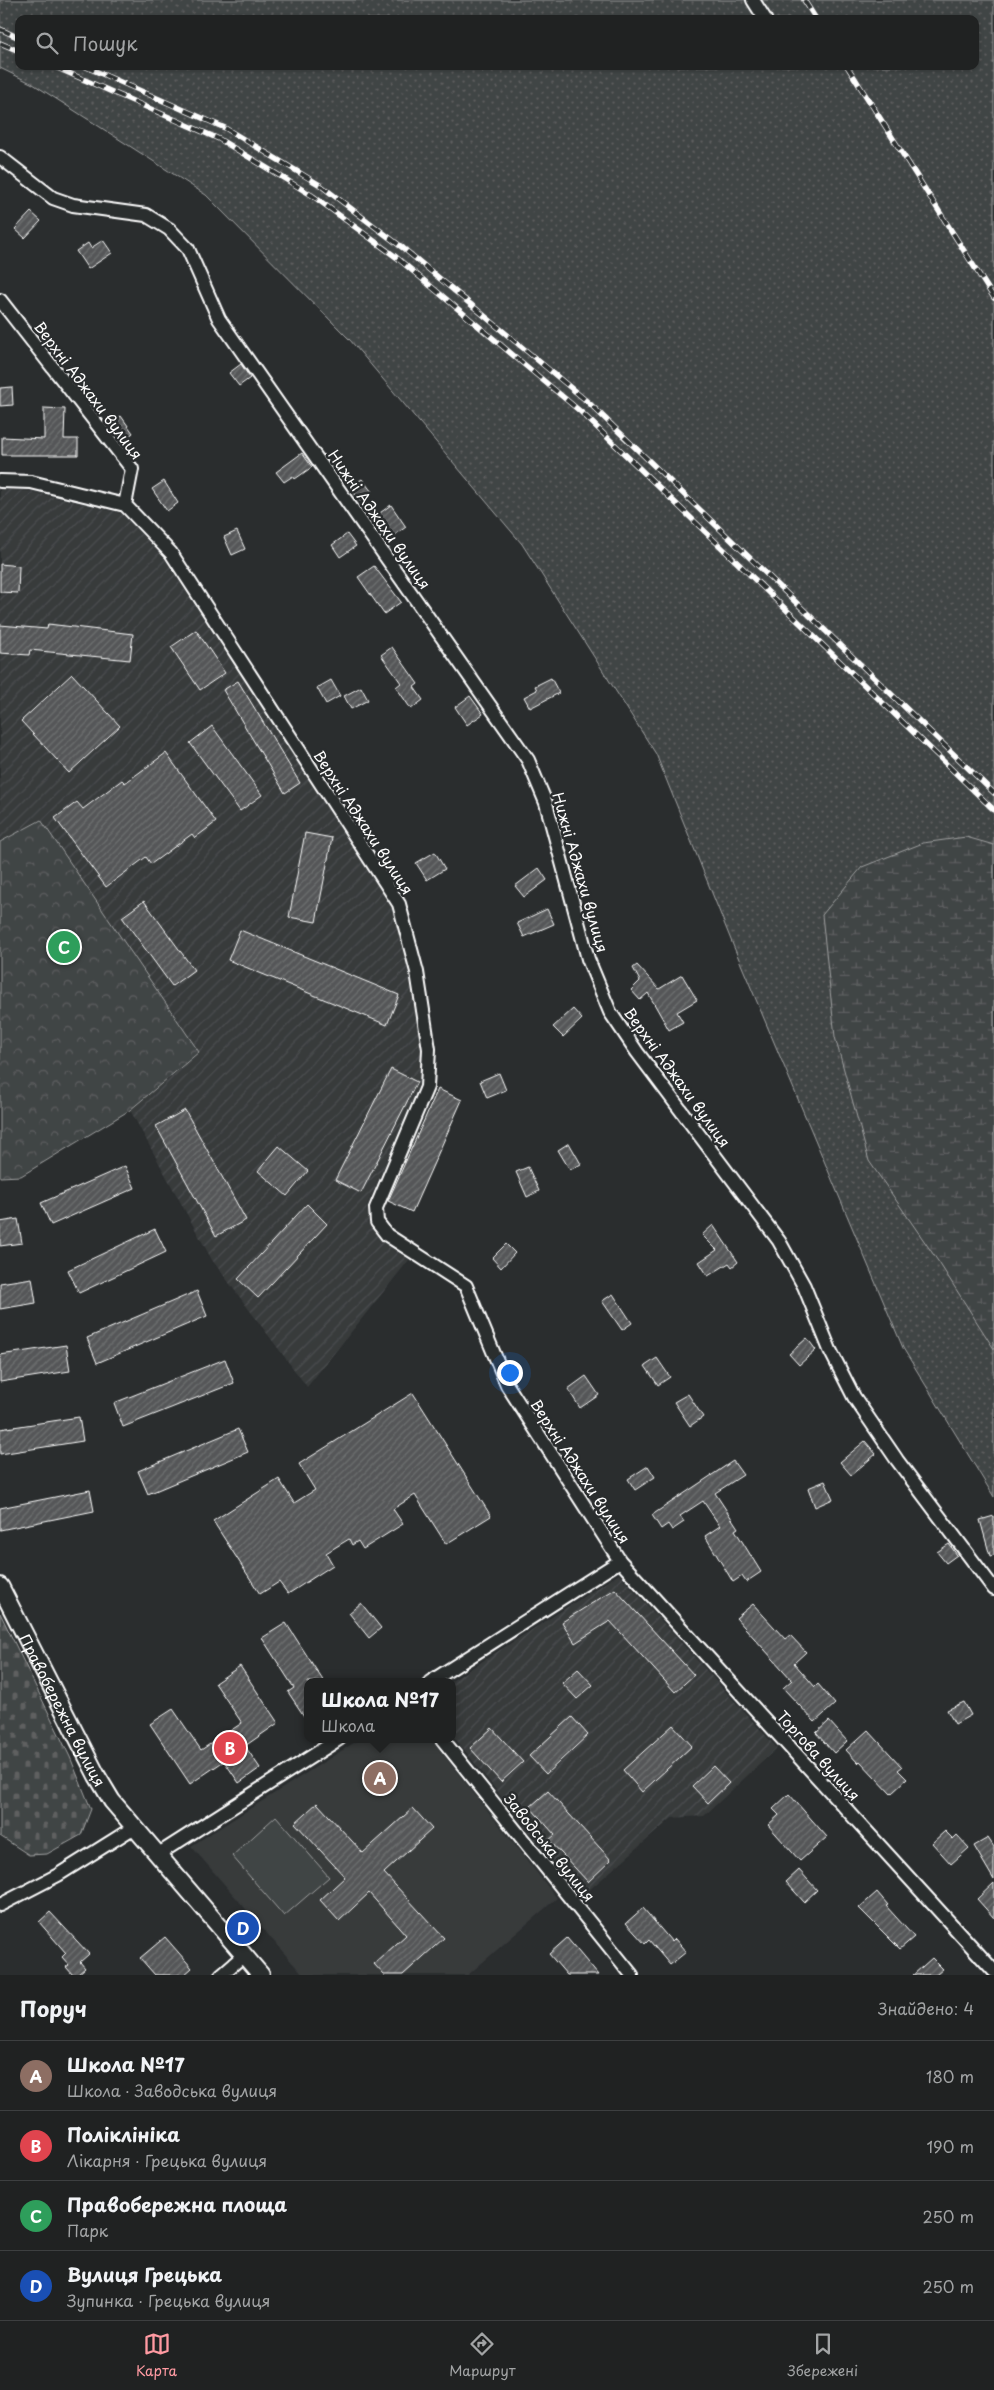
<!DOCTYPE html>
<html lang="uk">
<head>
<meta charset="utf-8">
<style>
	body { margin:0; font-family:"Playpen Sans",sans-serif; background:#282a2a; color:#f1f3f6 }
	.you { position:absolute; left:509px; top:1372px; width:18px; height:18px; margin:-12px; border:4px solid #fff; border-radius:50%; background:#1a73e8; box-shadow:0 0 0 8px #1a73e833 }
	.badge { display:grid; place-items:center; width:32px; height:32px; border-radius:50%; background:#ff9aa2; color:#fff; font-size:16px; font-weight:700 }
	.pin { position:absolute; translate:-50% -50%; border:2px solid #fff; box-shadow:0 1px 5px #0006 }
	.popup { position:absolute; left:304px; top:1678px; width:152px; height:65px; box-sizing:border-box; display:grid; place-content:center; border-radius:10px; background:#202222; filter:drop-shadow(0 1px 4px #0005); font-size:16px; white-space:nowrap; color:#a2a4a5 }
	.popup b { font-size:19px; color:#f1f3f6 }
	.popup::after { content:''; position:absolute; left:50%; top:100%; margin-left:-10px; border:10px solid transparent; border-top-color:#202222 }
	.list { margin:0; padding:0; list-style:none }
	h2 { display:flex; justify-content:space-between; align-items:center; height:65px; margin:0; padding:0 20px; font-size:21px }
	h2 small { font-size:16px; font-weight:400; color:#a2a4a5 }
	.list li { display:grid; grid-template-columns:32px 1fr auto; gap:15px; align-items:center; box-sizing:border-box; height:70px; padding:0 20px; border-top:1px solid #3d3f40 }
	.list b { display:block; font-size:19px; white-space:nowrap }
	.list p { margin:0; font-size:16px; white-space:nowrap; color:#a2a4a5 }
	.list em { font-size:16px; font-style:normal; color:#a2a4a5 }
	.icon { flex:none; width:28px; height:28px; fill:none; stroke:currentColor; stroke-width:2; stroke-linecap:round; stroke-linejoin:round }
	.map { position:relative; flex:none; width:994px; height:1975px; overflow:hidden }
	.search { position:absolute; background:#202222; box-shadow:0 1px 4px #0004; left:15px; right:15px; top:15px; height:55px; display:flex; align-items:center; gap:12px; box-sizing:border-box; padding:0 18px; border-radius:10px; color:#a2a4a5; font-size:19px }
	.sheet { height:345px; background:#202222 }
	nav { display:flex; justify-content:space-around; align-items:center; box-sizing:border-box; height:70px; border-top:1px solid #3d3f40; background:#202222; font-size:14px; color:#a2a4a5 }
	nav a { display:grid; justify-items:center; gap:2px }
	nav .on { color:#ff9aa2 }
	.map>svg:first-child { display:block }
	.built { fill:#373a3b }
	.industrial { fill:url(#industrial-furrows) }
	.grass { fill:url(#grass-dots); stroke:#a0a2a2; fill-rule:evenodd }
	.forest { fill:url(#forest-crowns); stroke:#a0a2a2 }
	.wetland { fill:url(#wetland-marsh); stroke:#a0a2a2 }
	.cemetery { fill:url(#cemetery-stones); stroke:#a0a2a2 }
	.pitch { fill:#414445; stroke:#a0a2a2 }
	.building { fill:url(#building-hatch); stroke:#fff }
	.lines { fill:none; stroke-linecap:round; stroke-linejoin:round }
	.minor-casing { stroke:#fff; stroke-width:16 }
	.tertiary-casing { stroke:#fff; stroke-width:20 }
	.minor { stroke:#2a2d2e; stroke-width:12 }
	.tertiary { stroke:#2a2d2e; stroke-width:16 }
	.rail-casing { stroke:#fff; stroke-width:5.5 }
	.rail { stroke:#2a2d2e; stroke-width:4; stroke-dasharray:11; stroke-linecap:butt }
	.labels { text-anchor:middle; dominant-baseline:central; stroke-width:5; stroke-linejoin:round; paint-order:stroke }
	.street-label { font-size:15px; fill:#fff; stroke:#2a2d2e }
</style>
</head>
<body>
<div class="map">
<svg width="994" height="1975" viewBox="0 0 994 1975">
	<defs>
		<pattern id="industrial-furrows" width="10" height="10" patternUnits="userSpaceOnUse" patternTransform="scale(1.25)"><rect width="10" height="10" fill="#373a3b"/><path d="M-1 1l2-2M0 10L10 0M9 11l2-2" fill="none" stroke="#4b4e4f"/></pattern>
		<pattern id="grass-dots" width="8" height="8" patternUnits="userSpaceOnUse" patternTransform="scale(1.25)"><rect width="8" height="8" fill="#414445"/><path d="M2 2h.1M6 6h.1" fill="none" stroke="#5e6061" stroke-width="1.8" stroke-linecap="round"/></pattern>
		<pattern id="forest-crowns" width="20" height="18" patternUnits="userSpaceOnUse" patternTransform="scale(1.25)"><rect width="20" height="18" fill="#414445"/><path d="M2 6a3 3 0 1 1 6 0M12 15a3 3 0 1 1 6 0" fill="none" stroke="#5e6061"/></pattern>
		<pattern id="wetland-marsh" width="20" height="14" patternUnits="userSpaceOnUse" patternTransform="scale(1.25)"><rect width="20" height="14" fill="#414445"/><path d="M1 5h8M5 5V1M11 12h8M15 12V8" fill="none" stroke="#5e6061"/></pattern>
		<pattern id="cemetery-stones" width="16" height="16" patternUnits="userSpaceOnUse" patternTransform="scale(1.25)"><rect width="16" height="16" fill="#414445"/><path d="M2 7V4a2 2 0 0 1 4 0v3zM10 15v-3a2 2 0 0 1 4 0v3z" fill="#5e6061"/></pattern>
		<pattern id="building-hatch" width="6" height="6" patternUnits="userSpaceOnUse" patternTransform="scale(1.25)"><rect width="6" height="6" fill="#555758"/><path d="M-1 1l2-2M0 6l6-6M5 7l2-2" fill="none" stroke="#6e7071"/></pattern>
	</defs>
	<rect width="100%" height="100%" fill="#2a2d2e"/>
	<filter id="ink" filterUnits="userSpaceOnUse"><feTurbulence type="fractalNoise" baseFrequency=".02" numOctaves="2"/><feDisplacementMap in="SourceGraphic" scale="10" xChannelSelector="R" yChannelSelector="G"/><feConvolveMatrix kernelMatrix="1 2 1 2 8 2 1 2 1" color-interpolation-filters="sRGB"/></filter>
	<g filter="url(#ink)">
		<path class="built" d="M 360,1739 L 431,1739 L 557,1898 L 468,1975 L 303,1975 L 191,1846 Z"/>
		<path class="industrial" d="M 0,489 L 30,491 L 121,513 L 164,558 L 392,907 L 409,973 L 421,1050 L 421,1069 L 419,1085 L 367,1206 L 369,1225 L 381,1241 L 409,1260 L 307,1387 L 212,1260 L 130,1110 L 199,1053 L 40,820 L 0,842 Z
			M 619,1574 L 777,1748 L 704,1816 L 672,1818 L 581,1897 L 453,1736 L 452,1682 L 450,1682 Z"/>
		<path class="grass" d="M 0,0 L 994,0 L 994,1497 L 903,1348 L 733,945 L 656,754 L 522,544 L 350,340 L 206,195 L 33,84 L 0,68 ZM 19,19 L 975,19 L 975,66 L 19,66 Z"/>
		<path class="forest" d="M 41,820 L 199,1052 L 130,1110 L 21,1176 L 0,1177 L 0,842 Z"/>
		<path class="wetland" d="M 966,837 L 994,845 L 994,1349 L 940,1264 L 869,1161 L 835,1037 L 822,915 L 862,867 L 923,843 Z"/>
		<path class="cemetery" d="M 0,1613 L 70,1757 L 91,1809 L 81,1835 L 47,1854 L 29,1855 L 0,1836 Z"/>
		<path class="pitch" d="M 276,1816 L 329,1877 L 284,1916 L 232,1856 Z"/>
		<path class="building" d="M 31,212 L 41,221 L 25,238 L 15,229 Z
			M 103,240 L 112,253 L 88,269 L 76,251 L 88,243 L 91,248 Z
			M 241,364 L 250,378 L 239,386 L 229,373 Z
			M 12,387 L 13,405 L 0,406 L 0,388 Z
			M 44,408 L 65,409 L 64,439 L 78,439 L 78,455 L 2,455 L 2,437 L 44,439 Z
			M 121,416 L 133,433 L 122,441 L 110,423 Z
			M 302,453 L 312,467 L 295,479 L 293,476 L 284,482 L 276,472 Z
			M 362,479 L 372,492 L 360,501 L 350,487 Z
			M 164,481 L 178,503 L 167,511 L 152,489 Z
			M 391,505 L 406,527 L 392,537 L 377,515 Z
			M 237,531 L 245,549 L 232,555 L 224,537 Z
			M 347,534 L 356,546 L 340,557 L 332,545 Z
			M 0,564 L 19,566 L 18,593 L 0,592 Z
			M 374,566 L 401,602 L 384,614 L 358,577 Z
			M 48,624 L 133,634 L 130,660 L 30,650 L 29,655 L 0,653 L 0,625 L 47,629 Z
			M 196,630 L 225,673 L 200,690 L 171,647 Z
			M 392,647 L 418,684 L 414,687 L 423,700 L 411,709 L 396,687 L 401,683 L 381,655 Z
			M 72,674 L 120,726 L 69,773 L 21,721 Z
			M 551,678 L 559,693 L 530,708 L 524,697 L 537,690 L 535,686 Z
			M 331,680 L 340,696 L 326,704 L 317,688 Z
			M 238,681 L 300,783 L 285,793 L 223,690 Z
			M 361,687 L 368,700 L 351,709 L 344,696 Z
			M 470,696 L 483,714 L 467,725 L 455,707 Z
			M 212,726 L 262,795 L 240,811 L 190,743 Z
			M 166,753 L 216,822 L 195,838 L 192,834 L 151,864 L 146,857 L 106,887 L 55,818 L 77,802 L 83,809 L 122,780 L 125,783 Z
			M 305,833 L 332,838 L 316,922 L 289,917 Z
			M 435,852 L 445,869 L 427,880 L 416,863 Z
			M 539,868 L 547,880 L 524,897 L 515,886 Z
			M 144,901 L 194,970 L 172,986 L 122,917 Z
			M 547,909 L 554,924 L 524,937 L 517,923 Z
			M 240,930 L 399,995 L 387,1025 L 228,960 Z
			M 637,965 L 659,989 L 682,975 L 697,1000 L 677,1012 L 683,1022 L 669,1030 L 648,993 L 640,1000 L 631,990 L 640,981 L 633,968 Z
			M 573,1009 L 582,1019 L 563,1037 L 553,1027 Z
			M 391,1069 L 417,1082 L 361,1193 L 335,1180 Z
			M 499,1073 L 506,1090 L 487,1098 L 480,1081 Z
			M 438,1089 L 462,1100 L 412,1212 L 388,1201 Z
			M 185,1110 L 246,1220 L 216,1236 L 156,1126 Z
			M 569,1143 L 581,1164 L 570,1170 L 558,1150 Z
			M 279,1146 L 308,1171 L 287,1196 L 258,1171 Z
			M 125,1166 L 135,1188 L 51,1225 L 41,1203 Z
			M 528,1167 L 539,1191 L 527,1197 L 516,1172 Z
			M 307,1204 L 327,1224 L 258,1298 L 238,1279 Z
			M 18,1219 L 22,1243 L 0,1246 L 0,1222 Z
			M 713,1225 L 738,1262 L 732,1267 L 729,1263 L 708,1276 L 699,1262 L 717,1250 L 702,1235 Z
			M 155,1229 L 166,1252 L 79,1293 L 68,1270 Z
			M 506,1244 L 515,1253 L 501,1268 L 492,1258 Z
			M 32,1278 L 36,1303 L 0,1309 L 0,1283 Z
			M 197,1291 L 207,1316 L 97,1363 L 87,1338 Z
			M 613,1294 L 632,1323 L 622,1330 L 602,1301 Z
			M 807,1338 L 816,1350 L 799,1365 L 789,1354 Z
			M 66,1345 L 70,1371 L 0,1382 L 0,1355 Z
			M 657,1358 L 670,1377 L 658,1385 L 645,1366 Z
			M 225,1359 L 234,1383 L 123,1427 L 114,1403 Z
			M 586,1376 L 599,1395 L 580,1408 L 568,1389 Z
			M 413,1393 L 491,1516 L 446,1544 L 415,1495 L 393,1509 L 403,1524 L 363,1549 L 358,1541 L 352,1545 L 349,1539 L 326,1553 L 333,1565 L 288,1594 L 279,1582 L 260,1594 L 213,1521 L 279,1479 L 294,1503 L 315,1490 L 299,1464 Z
			M 688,1394 L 703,1417 L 690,1426 L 674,1402 Z
			M 79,1417 L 83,1441 L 0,1454 L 0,1429 Z
			M 238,1429 L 248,1452 L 148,1494 L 138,1471 Z
			M 865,1441 L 876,1454 L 851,1475 L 840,1462 Z
			M 733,1461 L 743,1475 L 715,1493 L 738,1528 L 735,1530 L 761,1572 L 746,1582 L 742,1576 L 733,1582 L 705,1536 L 720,1526 L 703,1501 L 680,1516 L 684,1522 L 672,1530 L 668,1524 L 661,1529 L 652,1515 Z
			M 648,1466 L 655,1477 L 635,1490 L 628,1479 Z
			M 825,1481 L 833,1499 L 815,1507 L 808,1488 Z
			M 90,1490 L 94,1511 L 0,1530 L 0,1508 Z
			M 994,1516 L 994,1555 L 990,1556 L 980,1520 Z
			M 949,1544 L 957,1555 L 946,1563 L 937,1552 Z
			M 615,1589 L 694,1675 L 675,1692 L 610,1621 L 575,1643 L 562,1622 Z
			M 361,1603 L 381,1628 L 369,1638 L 349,1613 Z
			M 753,1604 L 785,1639 L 790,1635 L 806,1652 L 794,1663 L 815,1687 L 818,1684 L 835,1704 L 815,1722 L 783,1688 L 792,1680 L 736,1618 Z
			M 286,1623 L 324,1682 L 308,1682 L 308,1722 L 288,1692 L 294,1688 L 262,1638 Z
			M 240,1666 L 278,1723 L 245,1746 L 260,1768 L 239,1783 L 224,1761 L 190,1784 L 150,1724 L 173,1709 L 201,1750 L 242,1723 L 215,1683 Z
			M 578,1669 L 593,1685 L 577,1699 L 562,1683 Z
			M 964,1702 L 971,1715 L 955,1724 L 947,1710 Z
			M 572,1717 L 588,1735 L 546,1774 L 529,1756 Z
			M 829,1721 L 847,1741 L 834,1753 L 816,1733 Z
			M 673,1725 L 692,1746 L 642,1792 L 623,1770 Z
			M 492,1728 L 523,1762 L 501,1782 L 470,1748 Z
			M 868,1730 L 902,1767 L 898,1770 L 907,1779 L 891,1794 L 860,1761 L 858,1763 L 846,1750 Z
			M 713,1766 L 729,1783 L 708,1803 L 692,1786 Z
			M 548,1791 L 611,1860 L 588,1882 L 549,1840 L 555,1835 L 530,1807 Z
			M 789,1794 L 827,1837 L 800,1861 L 768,1825 L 779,1815 L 773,1809 Z
			M 317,1803 L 363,1853 L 413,1808 L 432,1829 L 384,1873 L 444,1938 L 403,1975 L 384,1975 L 374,1964 L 406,1935 L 369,1893 L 339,1921 L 320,1900 L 345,1877 L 295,1823 Z
			M 945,1831 L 953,1839 L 957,1835 L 969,1848 L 951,1864 L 932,1843 Z
			M 988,1838 L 994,1847 L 994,1880 L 974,1846 Z
			M 799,1870 L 817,1890 L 804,1902 L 786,1882 Z
			M 994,1883 L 994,1918 L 977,1899 Z
			M 877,1892 L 888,1905 L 886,1906 L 914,1937 L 900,1949 L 859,1908 Z
			M 643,1908 L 672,1942 L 675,1939 L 686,1952 L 670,1965 L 649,1940 L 645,1944 L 626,1923 Z
			M 50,1912 L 89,1954 L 80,1962 L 85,1968 L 77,1975 L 73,1975 L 66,1967 L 69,1965 L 62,1957 L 66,1953 L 39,1922 Z
			M 165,1937 L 192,1968 L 184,1975 L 155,1975 L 140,1958 Z
			M 567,1938 L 583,1957 L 598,1975 L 567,1975 L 549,1954 Z
			M 932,1958 L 943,1969 L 936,1975 L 913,1975 Z"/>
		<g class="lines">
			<defs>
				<path id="minor" d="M 753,0 L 765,19
					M 0,157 L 53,198 L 73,205 L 146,215 L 169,229 L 188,249 L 219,319 L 528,760 L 546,803 L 588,959 L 610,1012 L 637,1052 L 779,1241 L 804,1286 L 830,1350 L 854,1397 L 897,1460 L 994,1589
					M 0,300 L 132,469 L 125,505
					M 0,481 L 31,482 L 125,505 L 171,553 L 399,904 L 417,972 L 429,1049 L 427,1087 L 376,1208 L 377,1222 L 387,1235 L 466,1286 L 507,1385 L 620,1561 L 994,1971
					M 430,1682 L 620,1561
					M 442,1739 L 632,1975
					M 157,1855 L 339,1739
					M 0,1905 L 58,1875 L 133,1828
					M 221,1975 L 244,1955"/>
				<g id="tertiary">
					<path id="s1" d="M 0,1586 L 97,1776 L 112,1801 L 261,1975"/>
				</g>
			</defs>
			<use href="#minor" class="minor-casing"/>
			<use href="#tertiary" class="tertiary-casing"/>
			<use href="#minor" class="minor"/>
			<use href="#tertiary" class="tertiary"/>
			<defs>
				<path id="rail" d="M 804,0 L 816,19
					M 0,29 L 19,38
					M 0,43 L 19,51
					M 53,66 L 219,139 L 313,196 L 396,257 L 581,412 L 994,810
					M 84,66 L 225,128 L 320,185 L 403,248 L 589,403 L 994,793
					M 847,66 L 994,298"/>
			</defs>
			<use href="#rail" class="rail-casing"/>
			<use href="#rail" class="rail"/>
		</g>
	</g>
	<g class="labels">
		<g class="street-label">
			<text transform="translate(89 390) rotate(53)">Верхні Аджахи вулиця</text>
			<text transform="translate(380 519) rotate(55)">Нижні Аджахи вулиця</text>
			<text transform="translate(364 822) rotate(57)">Верхні Аджахи вулиця</text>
			<text transform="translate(581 872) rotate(74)">Нижні Аджахи вулиця</text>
			<text transform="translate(678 1077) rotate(54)">Верхні Аджахи вулиця</text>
			<text transform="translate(581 1471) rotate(57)">Верхні Аджахи вулиця</text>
			<text stroke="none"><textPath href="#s1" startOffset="139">Правобережна вулиця</textPath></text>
			<text transform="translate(819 1755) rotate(48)">Торгова вулиця</text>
			<text transform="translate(550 1847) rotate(51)">Заводська вулиця</text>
		</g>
	</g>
</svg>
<div class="you"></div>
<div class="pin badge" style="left:380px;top:1778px;background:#8d6e63">A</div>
<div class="popup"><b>Школа №17</b>Школа</div>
<div class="pin badge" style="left:230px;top:1748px;background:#e0444e">B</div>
<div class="pin badge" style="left:64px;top:947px;background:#2e9e5b">C</div>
<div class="pin badge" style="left:243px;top:1928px;background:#1a4fb4">D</div>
<div class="search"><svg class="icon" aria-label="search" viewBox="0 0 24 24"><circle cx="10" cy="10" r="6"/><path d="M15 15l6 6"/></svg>Пошук</div>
</div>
<section class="sheet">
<h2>Поруч<small>Знайдено: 4</small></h2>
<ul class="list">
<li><span class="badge" style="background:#8d6e63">A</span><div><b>Школа №17</b><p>Школа · Заводська вулиця</p></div><em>180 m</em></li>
<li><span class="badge" style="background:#e0444e">B</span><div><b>Поліклініка</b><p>Лікарня · Грецька вулиця</p></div><em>190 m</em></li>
<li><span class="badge" style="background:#2e9e5b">C</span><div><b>Правобережна площа</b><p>Парк</p></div><em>250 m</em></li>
<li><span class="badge" style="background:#1a4fb4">D</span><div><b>Вулиця Грецька</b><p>Зупинка · Грецька вулиця</p></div><em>250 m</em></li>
</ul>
</section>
<nav>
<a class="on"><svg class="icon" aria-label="map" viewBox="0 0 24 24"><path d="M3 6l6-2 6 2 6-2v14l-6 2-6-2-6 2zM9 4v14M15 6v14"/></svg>Карта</a>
<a><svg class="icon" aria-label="directions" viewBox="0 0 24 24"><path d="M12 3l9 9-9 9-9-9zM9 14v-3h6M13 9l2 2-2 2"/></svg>Маршрут</a>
<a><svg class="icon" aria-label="saved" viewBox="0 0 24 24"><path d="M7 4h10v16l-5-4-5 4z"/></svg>Збережені</a>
</nav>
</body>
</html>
